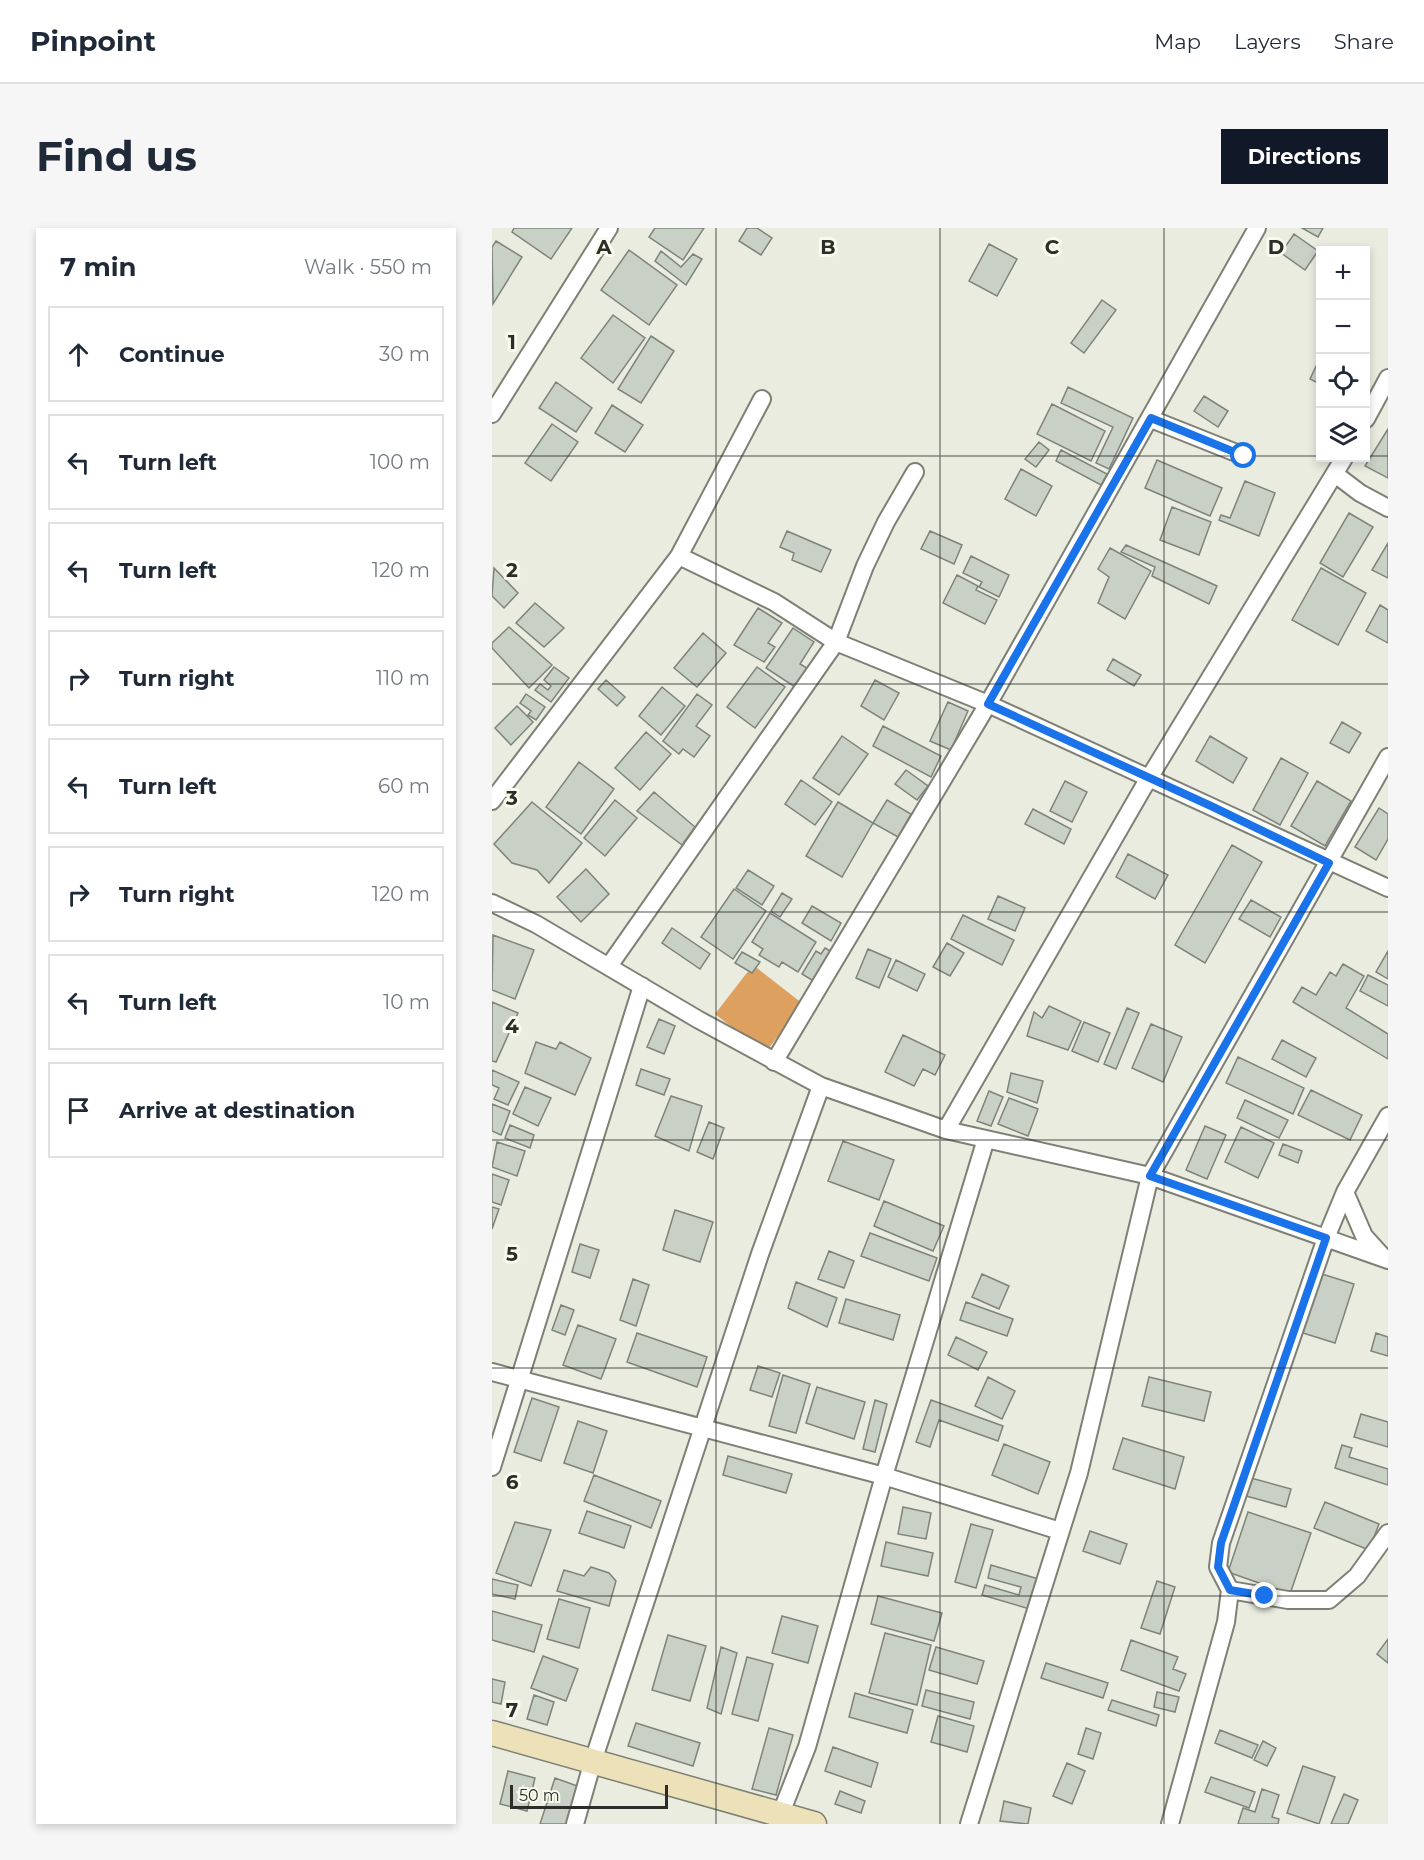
<!DOCTYPE html>
<html lang="en">
<head>
<meta charset="utf-8">
<style>
	body { margin:0; font-family:Montserrat,sans-serif; background:#f6f6f7; color:#1f2937 }
	.controls { position:absolute; right:18px; top:18px; display:grid; overflow:hidden; border-radius:0px; box-shadow:0 3px 9px #0003 }
	.controls button { width:54px; height:54px; display:grid; place-items:center; padding:0; border:0; border-bottom:2px solid #e0e1e3; background:#fff; color:#1f2937; font:30px sans-serif }
	.scale { position:absolute; left:18px; bottom:15px; width:158px; box-sizing:border-box; padding-left:6px; border:3px solid #2c2c28; border-top:0; font-size:16px; line-height:21px; white-space:nowrap; color:#2c2c28; -webkit-text-stroke:4px #f8faed; paint-order:stroke }
	.stop { position:absolute; width:18px; height:18px; margin:-14px; border:4px solid #1a73e8; border-radius:50%; background:#fff }
	.stop.end { background:#1a73e8; border-color:#fff; box-shadow:0 2px 6px #0008 }
	.list { margin:0; padding:0; list-style:none }
	h2 { display:flex; justify-content:space-between; align-items:center; height:78px; margin:0; padding:0 24px; font-size:26px }
	h2 small { font-size:20px; font-weight:400; color:#747a83 }
	.list li { display:grid; grid-template-columns:39px 1fr auto; gap:18px; align-items:center; box-sizing:border-box; height:96px; margin:0 12px 12px; padding:0 12px; border:2px solid #e0e1e3; border-radius:0px }
	.list b { display:block; font-size:22px; white-space:nowrap }
	.list em { font-size:20px; font-style:normal; color:#747a83 }
	.icon { flex:none; width:33px; height:33px; fill:none; stroke:currentColor; stroke-width:2; stroke-linecap:round; stroke-linejoin:round }
	.map { position:relative; flex:none; width:896px; height:1596px; overflow:hidden; border-radius:0px }
	header { display:flex; align-items:center; gap:36px; box-sizing:border-box; height:84px; padding:0 30px; background:#fff; border-bottom:2px solid #e0e1e3 }
	header strong { font-size:28px }
	nav { display:flex; gap:33px; margin-inline-start:auto; font-size:21px }
	.intro { display:flex; align-items:center; justify-content:space-between; box-sizing:border-box; height:144px; padding:0 36px }
	h1 { margin:0; font-size:42px }
	.button { padding:15px 27px; border-radius:0px; background:#111827; color:#fff; font-size:21px; font-weight:700 }
	main { display:flex; gap:36px; padding:0 36px }
	aside { flex:1; background:#fff; border-radius:0px; box-shadow:0 3px 9px #0003 }
	.map>svg:first-child { display:block }
	.forest { fill:#dda05e }
	.building { fill:#c9d1c6; stroke:#7d847b; stroke-width:1.5 }
	.lines { fill:none; stroke-linecap:round; stroke-linejoin:round }
	.street-casing { stroke:#7f8075; stroke-width:20 }
	.secondary-casing { stroke:#7f8075; stroke-width:27 }
	.street { stroke:#fff; stroke-width:16 }
	.secondary { stroke:#ece1b9; stroke-width:24 }
	.route { stroke:#1a73e8; stroke-width:8 }
	.grid { fill:none; stroke:#2c2c28; stroke-width:1.5; stroke-opacity:0.55 }
	.grid-label { font-size:20px; text-anchor:middle; font-weight:bold; fill:#2c2c28; stroke:#f8faed; stroke-width:6; stroke-linejoin:round; paint-order:stroke }
</style>
</head>
<body>
<header>
<strong>Pinpoint</strong>
<nav><a>Map</a><a>Layers</a><a>Share</a></nav>
</header>
<div class="intro"><h1>Find us</h1><a class="button">Directions</a></div>
<main>
<aside>
<h2>7 min<small>Walk · 550 m</small></h2>
<ul class="list">
<li><svg class="icon" aria-label="ahead" viewBox="0 0 24 24"><path d="M12 20V5M6 11l6-6 6 6"/></svg><div><b>Continue</b></div><em>30 m</em></li>
<li><svg class="icon" aria-label="left" viewBox="0 0 24 24"><path d="M17 20v-9H6M10 6l-5 5 5 5"/></svg><div><b>Turn left</b></div><em>100 m</em></li>
<li><svg class="icon" aria-label="left" viewBox="0 0 24 24"><path d="M17 20v-9H6M10 6l-5 5 5 5"/></svg><div><b>Turn left</b></div><em>120 m</em></li>
<li><svg class="icon" aria-label="right" viewBox="0 0 24 24"><path d="M7 20v-9h11M14 6l5 5-5 5"/></svg><div><b>Turn right</b></div><em>110 m</em></li>
<li><svg class="icon" aria-label="left" viewBox="0 0 24 24"><path d="M17 20v-9H6M10 6l-5 5 5 5"/></svg><div><b>Turn left</b></div><em>60 m</em></li>
<li><svg class="icon" aria-label="right" viewBox="0 0 24 24"><path d="M7 20v-9h11M14 6l5 5-5 5"/></svg><div><b>Turn right</b></div><em>120 m</em></li>
<li><svg class="icon" aria-label="left" viewBox="0 0 24 24"><path d="M17 20v-9H6M10 6l-5 5 5 5"/></svg><div><b>Turn left</b></div><em>10 m</em></li>
<li><svg class="icon" aria-label="arrive" viewBox="0 0 24 24"><path d="M6 21V4h12l-3 4 3 4H6"/></svg><div><b>Arrive at destination</b></div></li>
</ul>
</aside>
<div class="map">
<svg width="896" height="1596" viewBox="0 0 896 1596">
	<rect width="100%" height="100%" fill="#ebece0"/>
	<path class="forest" d="M 261,737 L 311,776 L 273,825 L 223,786 Z"/>
	<path class="building" d="M 22,0 L 80,0 L 59,31 L 20,4 Z
		M 163,0 L 212,0 L 191,32 L 157,9 Z
		M 255,0 L 265,0 L 280,10 L 269,27 L 247,13 Z
		M 810,0 L 831,0 L 826,9 Z
		M 802,6 L 826,23 L 813,42 L 789,25 Z
		M 4,13 L 30,29 L 1,76 L 0,19 Z
		M 497,16 L 525,31 L 505,68 L 477,53 Z
		M 137,22 L 185,57 L 157,97 L 109,62 Z
		M 169,23 L 189,39 L 201,26 L 210,31 L 194,57 L 163,33 Z
		M 610,72 L 624,82 L 592,125 L 579,115 Z
		M 121,87 L 153,110 L 121,155 L 89,130 Z
		M 159,108 L 182,123 L 149,175 L 126,161 Z
		M 828,130 L 828,156 L 818,151 Z
		M 64,154 L 100,180 L 84,204 L 47,180 Z
		M 576,159 L 641,190 L 617,241 L 604,235 L 621,199 L 569,175 Z
		M 712,168 L 736,183 L 726,199 L 702,183 Z
		M 560,176 L 613,203 L 599,233 L 545,206 Z
		M 120,177 L 151,197 L 133,224 L 103,205 Z
		M 60,196 L 86,214 L 59,253 L 33,235 Z
		M 896,201 L 896,250 L 873,238 Z
		M 547,214 L 557,222 L 544,239 L 533,231 Z
		M 569,222 L 615,246 L 609,257 L 564,233 Z
		M 665,232 L 730,260 L 718,288 L 653,260 Z
		M 529,241 L 560,258 L 544,288 L 513,271 Z
		M 753,253 L 783,265 L 767,308 L 727,292 L 729,287 L 738,290 Z
		M 680,279 L 719,294 L 707,327 L 668,312 Z
		M 857,285 L 881,299 L 851,349 L 828,335 Z
		M 295,303 L 339,322 L 329,344 L 300,332 L 302,325 L 288,319 Z
		M 438,303 L 470,317 L 462,336 L 429,321 Z
		M 896,315 L 896,350 L 880,342 Z
		M 634,317 L 725,358 L 717,376 L 660,348 L 663,339 L 629,324 Z
		M 618,320 L 659,343 L 633,391 L 606,375 L 617,349 L 606,341 Z
		M 479,328 L 517,347 L 507,369 L 487,359 L 490,354 L 471,345 Z
		M 2,340 L 26,365 L 12,380 L 0,368 Z
		M 829,340 L 874,365 L 846,417 L 800,392 Z
		M 465,347 L 486,358 L 484,362 L 505,372 L 493,396 L 451,375 Z
		M 43,375 L 72,400 L 52,419 L 24,395 Z
		M 888,377 L 896,382 L 896,415 L 874,403 Z
		M 266,380 L 290,395 L 276,415 L 283,419 L 272,434 L 242,417 Z
		M 17,399 L 60,437 L 37,460 L 0,420 L 0,415 Z
		M 301,400 L 322,414 L 308,436 L 315,440 L 303,459 L 274,440 Z
		M 211,405 L 234,425 L 205,459 L 182,440 Z
		M 621,431 L 649,447 L 642,458 L 615,442 Z
		M 62,439 L 77,450 L 59,474 L 43,462 L 48,456 L 56,462 L 59,458 L 52,452 Z
		M 265,439 L 293,459 L 263,500 L 235,479 Z
		M 114,452 L 133,469 L 125,478 L 106,461 Z
		M 383,452 L 407,465 L 392,492 L 369,478 Z
		M 170,459 L 193,478 L 169,507 L 147,488 Z
		M 34,466 L 53,479 L 44,492 L 36,487 L 39,483 L 28,475 Z
		M 205,466 L 220,477 L 204,498 L 218,508 L 202,529 L 191,521 L 187,526 L 171,513 Z
		M 456,474 L 476,483 L 459,522 L 438,513 Z
		M 25,478 L 41,494 L 19,517 L 3,500 Z
		M 850,494 L 869,505 L 857,525 L 838,515 Z
		M 391,498 L 449,528 L 439,549 L 381,518 Z
		M 154,504 L 179,526 L 148,562 L 123,540 Z
		M 350,508 L 376,526 L 347,567 L 321,550 Z
		M 718,508 L 755,530 L 741,555 L 704,533 Z
		M 789,530 L 816,545 L 788,597 L 761,582 Z
		M 87,534 L 122,561 L 89,606 L 54,579 Z
		M 414,542 L 436,558 L 425,572 L 403,556 Z
		M 309,552 L 340,574 L 323,597 L 293,576 Z
		M 573,553 L 595,564 L 580,594 L 558,583 Z
		M 825,553 L 859,573 L 833,618 L 799,598 Z
		M 162,564 L 203,599 L 190,617 L 145,583 Z
		M 123,572 L 145,590 L 113,628 L 92,610 Z
		M 395,572 L 419,586 L 406,609 L 381,595 Z
		M 40,574 L 90,615 L 57,655 L 45,642 L 20,635 L 2,616 Z
		M 346,574 L 381,595 L 350,649 L 314,628 Z
		M 887,580 L 896,586 L 896,611 L 884,632 L 863,619 Z
		M 541,581 L 579,601 L 572,616 L 533,596 Z
		M 740,617 L 770,634 L 713,735 L 683,717 Z
		M 636,626 L 676,647 L 663,671 L 624,649 Z
		M 94,641 L 117,666 L 89,694 L 65,669 Z
		M 256,642 L 282,658 L 270,677 L 244,660 Z
		M 242,661 L 274,683 L 241,731 L 209,709 Z
		M 290,665 L 300,671 L 288,689 L 279,683 Z
		M 506,668 L 533,680 L 523,703 L 496,691 Z
		M 759,672 L 789,689 L 778,709 L 747,691 Z
		M 320,678 L 349,695 L 339,713 L 310,695 Z
		M 278,685 L 324,714 L 306,744 L 290,734 L 287,739 L 267,727 L 271,721 L 260,714 Z
		M 471,687 L 522,712 L 510,737 L 459,711 Z
		M 180,700 L 218,726 L 208,741 L 170,715 Z
		M 1,707 L 42,722 L 23,771 L 0,762 Z
		M 455,715 L 472,725 L 458,748 L 441,739 Z
		M 333,720 L 340,724 L 323,754 L 310,746 L 324,723 L 329,726 Z
		M 376,721 L 399,731 L 387,760 L 364,750 Z
		M 896,723 L 896,751 L 884,744 Z
		M 250,724 L 268,734 L 260,745 L 243,735 Z
		M 404,732 L 433,746 L 425,763 L 396,749 Z
		M 851,736 L 872,748 L 854,780 L 896,806 L 896,831 L 801,774 L 810,759 L 824,767 L 838,744 L 844,748 Z
		M 876,747 L 896,757 L 896,778 L 868,763 Z
		M 0,774 L 26,785 L 4,834 L 0,833 Z
		M 557,778 L 589,793 L 576,822 L 535,808 L 542,784 L 550,790 Z
		M 635,780 L 647,785 L 624,841 L 612,836 Z
		M 167,791 L 183,798 L 172,826 L 155,819 Z
		M 592,794 L 618,805 L 606,834 L 580,823 Z
		M 659,796 L 690,809 L 671,854 L 640,840 Z
		M 411,807 L 453,827 L 443,847 L 431,841 L 422,858 L 393,844 Z
		M 790,812 L 824,830 L 814,849 L 780,831 Z
		M 44,814 L 64,821 L 68,814 L 99,830 L 83,867 L 33,845 Z
		M 746,829 L 812,860 L 801,886 L 734,855 Z
		M 149,841 L 178,851 L 172,867 L 144,857 Z
		M 0,842 L 27,854 L 16,877 L 2,871 L 7,860 L 0,857 Z
		M 519,845 L 551,853 L 545,875 L 515,864 Z
		M 33,859 L 59,870 L 46,898 L 21,886 Z
		M 819,862 L 870,887 L 858,912 L 806,887 Z
		M 497,863 L 511,869 L 499,898 L 485,893 Z
		M 179,868 L 210,878 L 197,923 L 163,908 Z
		M 517,870 L 546,881 L 536,908 L 506,896 Z
		M 753,872 L 796,892 L 787,910 L 745,890 Z
		M 0,876 L 18,883 L 9,907 L 0,903 Z
		M 217,894 L 232,900 L 221,931 L 205,924 Z
		M 18,897 L 42,907 L 38,920 L 13,910 Z
		M 713,898 L 734,907 L 715,951 L 694,942 Z
		M 749,899 L 782,915 L 766,950 L 733,934 Z
		M 351,913 L 402,932 L 387,972 L 336,953 Z
		M 5,914 L 33,923 L 25,948 L 0,939 Z
		M 791,916 L 810,923 L 806,935 L 787,927 Z
		M 0,946 L 17,952 L 9,977 L 0,974 Z
		M 392,973 L 452,998 L 441,1023 L 382,998 Z
		M 0,979 L 7,981 L 0,1001 Z
		M 183,982 L 221,994 L 208,1034 L 171,1022 Z
		M 378,1005 L 445,1030 L 437,1053 L 369,1028 Z
		M 88,1016 L 107,1022 L 98,1050 L 80,1044 Z
		M 337,1023 L 362,1033 L 352,1060 L 326,1051 Z
		M 490,1046 L 517,1058 L 507,1081 L 480,1069 Z
		M 830,1046 L 862,1056 L 843,1115 L 811,1105 Z
		M 141,1051 L 157,1057 L 144,1098 L 128,1092 Z
		M 304,1054 L 345,1070 L 335,1099 L 296,1080 Z
		M 354,1071 L 408,1087 L 401,1112 L 347,1095 Z
		M 474,1074 L 521,1091 L 515,1108 L 468,1092 Z
		M 69,1077 L 82,1082 L 73,1107 L 60,1102 Z
		M 86,1097 L 124,1111 L 109,1151 L 71,1137 Z
		M 145,1105 L 215,1129 L 205,1159 L 135,1134 Z
		M 884,1105 L 896,1109 L 896,1128 L 879,1123 Z
		M 464,1109 L 495,1124 L 486,1142 L 456,1127 Z
		M 266,1138 L 288,1145 L 280,1169 L 258,1162 Z
		M 291,1147 L 318,1156 L 304,1205 L 277,1198 Z
		M 496,1149 L 523,1163 L 510,1191 L 483,1178 Z
		M 657,1149 L 719,1164 L 712,1193 L 650,1178 Z
		M 325,1159 L 373,1174 L 362,1211 L 314,1195 Z
		M 40,1170 L 67,1179 L 49,1233 L 22,1224 Z
		M 383,1172 L 395,1176 L 383,1224 L 371,1221 Z
		M 439,1172 L 511,1198 L 506,1213 L 447,1192 L 438,1219 L 424,1214 Z
		M 869,1186 L 896,1194 L 896,1219 L 862,1209 Z
		M 86,1193 L 115,1203 L 101,1245 L 72,1235 Z
		M 631,1210 L 692,1229 L 683,1261 L 621,1241 Z
		M 512,1216 L 558,1234 L 546,1266 L 500,1247 Z
		M 850,1217 L 860,1220 L 857,1229 L 896,1241 L 896,1257 L 843,1240 Z
		M 236,1228 L 300,1246 L 294,1265 L 231,1247 Z
		M 102,1247 L 169,1273 L 159,1300 L 92,1273 Z
		M 759,1250 L 799,1261 L 794,1279 L 754,1268 Z
		M 833,1274 L 887,1296 L 877,1322 L 822,1300 Z
		M 411,1279 L 439,1285 L 434,1311 L 406,1306 Z
		M 95,1283 L 139,1298 L 132,1320 L 87,1305 Z
		M 756,1284 L 819,1305 L 798,1366 L 736,1344 Z
		M 23,1294 L 59,1302 L 39,1358 L 4,1345 Z
		M 479,1296 L 501,1302 L 484,1360 L 463,1354 Z
		M 598,1303 L 635,1316 L 628,1336 L 591,1323 Z
		M 394,1314 L 441,1325 L 436,1348 L 389,1338 Z
		M 499,1337 L 550,1352 L 541,1382 L 490,1367 L 493,1357 L 527,1367 L 529,1359 L 496,1350 Z
		M 99,1339 L 117,1345 L 124,1353 L 117,1378 L 65,1363 L 72,1342 L 92,1348 Z
		M 0,1351 L 26,1357 L 23,1371 L 0,1366 Z
		M 665,1353 L 683,1359 L 668,1406 L 649,1400 Z
		M 386,1368 L 450,1385 L 442,1413 L 379,1396 Z
		M 67,1371 L 98,1380 L 87,1420 L 55,1411 Z
		M 0,1383 L 50,1397 L 42,1424 L 0,1412 Z
		M 290,1388 L 326,1398 L 316,1435 L 280,1425 Z
		M 393,1405 L 439,1417 L 425,1477 L 377,1465 Z
		M 176,1407 L 214,1418 L 198,1473 L 160,1462 Z
		M 896,1411 L 896,1435 L 885,1426 Z
		M 639,1412 L 686,1429 L 681,1441 L 694,1446 L 687,1463 L 629,1442 Z
		M 229,1419 L 245,1425 L 229,1486 L 215,1480 Z
		M 444,1419 L 492,1433 L 485,1456 L 437,1442 Z
		M 51,1428 L 86,1441 L 74,1473 L 39,1460 Z
		M 255,1429 L 281,1436 L 266,1493 L 240,1486 Z
		M 554,1435 L 616,1455 L 611,1470 L 549,1450 Z
		M 0,1451 L 13,1454 L 9,1476 L 0,1474 Z
		M 434,1462 L 482,1474 L 478,1491 L 430,1478 Z
		M 665,1464 L 687,1469 L 683,1484 L 662,1479 Z
		M 363,1465 L 421,1482 L 415,1505 L 357,1489 Z
		M 42,1467 L 62,1474 L 55,1497 L 35,1491 Z
		M 620,1472 L 667,1487 L 664,1498 L 616,1482 Z
		M 446,1488 L 482,1498 L 475,1524 L 439,1514 Z
		M 144,1495 L 208,1515 L 201,1538 L 136,1518 Z
		M 277,1500 L 301,1507 L 284,1567 L 260,1561 Z
		M 594,1500 L 609,1505 L 601,1531 L 586,1526 Z
		M 728,1502 L 766,1517 L 760,1530 L 723,1515 Z
		M 771,1513 L 784,1520 L 775,1538 L 762,1532 Z
		M 341,1519 L 386,1535 L 379,1559 L 333,1543 Z
		M 575,1535 L 593,1543 L 580,1576 L 561,1568 Z
		M 811,1538 L 843,1549 L 827,1596 L 795,1585 Z
		M 16,1543 L 43,1550 L 35,1583 L 8,1576 Z
		M 719,1549 L 763,1564 L 757,1580 L 713,1564 Z
		M 63,1550 L 88,1559 L 76,1596 L 48,1596 Z
		M 770,1561 L 787,1567 L 780,1589 L 787,1591 L 786,1596 L 746,1596 L 751,1580 L 763,1584 Z
		M 348,1563 L 373,1573 L 369,1585 L 343,1576 Z
		M 852,1566 L 866,1572 L 856,1596 L 839,1596 Z
		M 512,1573 L 539,1580 L 536,1596 L 508,1593 Z"/>
	<g class="lines">
		<defs>
			<path id="street" d="M 0,186 L 117,0
				M 659,191 L 752,228
				M 874,191 L 896,150
				M 843,246 L 868,265 L 896,280
				M 187,328 L 282,374 L 344,414 L 496,476 L 896,660
				M 0,573 L 187,328 L 270,171
				M 0,675 L 44,696 L 207,792 L 329,858 L 454,902 L 658,948 L 896,1032
				M 117,738 L 344,414 L 373,338 L 394,294 L 423,244
				M 282,834 L 496,476 L 765,0
				M 454,902 L 651,560 L 852,230
				M 853,964 L 872,1008 L 892,1030
				M 0,1144 L 392,1248 L 568,1303
				M 0,1239 L 150,758
				M 738,1362 L 796,1372 L 837,1372 L 865,1348 L 896,1305
				M 285,1595 L 315,1519 L 392,1248 L 494,911
				M 83,1596 L 101,1533 L 268,1026 L 329,858
				M 477,1596 L 587,1245 L 658,948 L 896,529
				M 678,1596 L 734,1394 L 738,1362 L 726,1339 L 729,1315 L 834,1010 L 853,964 L 896,888"/>
			<path id="secondary" d="M 0,1505 L 322,1596"/>
		</defs>
		<use href="#street" class="street-casing"/>
		<use href="#secondary" class="secondary-casing"/>
		<use href="#street" class="street"/>
		<use href="#secondary" class="secondary"/>
	</g>
	<g class="lines">
		<path class="route" d="M 752,228 L 659,190 L 496,476 L 719,578 L 837,635 L 658,948 L 834,1010 L 729,1315 L 726,1339 L 738,1362 L 773,1368"/>
	</g>
	<path class="grid" d="M 224,0 L 224,1596M 448,0 L 448,1596M 672,0 L 672,1596M 0,228 L 828,228M 874,228 L 896,228M 0,456 L 896,456M 0,684 L 896,684M 0,912 L 896,912M 0,1140 L 896,1140M 0,1368 L 896,1368"/>
	<g class="grid-label">
		<text x="112" y="26">A</text>
		<text x="336" y="26">B</text>
		<text x="560" y="26">C</text>
		<text x="784" y="26">D</text>
		<text x="20" y="121">1</text>
		<text x="20" y="349">2</text>
		<text x="20" y="577">3</text>
		<text x="20" y="805">4</text>
		<text x="20" y="1033">5</text>
		<text x="20" y="1261">6</text>
		<text x="20" y="1489">7</text>
	</g>
</svg>
<div class="controls">
<button>+</button>
<button>−</button>
<button><svg class="icon" aria-label="locate" viewBox="0 0 24 24"><circle cx="12" cy="12" r="6"/><path d="M12 2v4M12 18v4M2 12h4M18 12h4"/></svg></button>
<button><svg class="icon" aria-label="layers" viewBox="0 0 24 24"><path d="M12 4l9 5-9 5-9-5zM3 14l9 5 9-5"/></svg></button>
</div>
<div class="scale">50 m</div>
<div class="stop" style="left:752px;top:228px"></div>
<div class="stop end" style="left:773px;top:1368px"></div>
</div>
</main>
</body>
</html>
